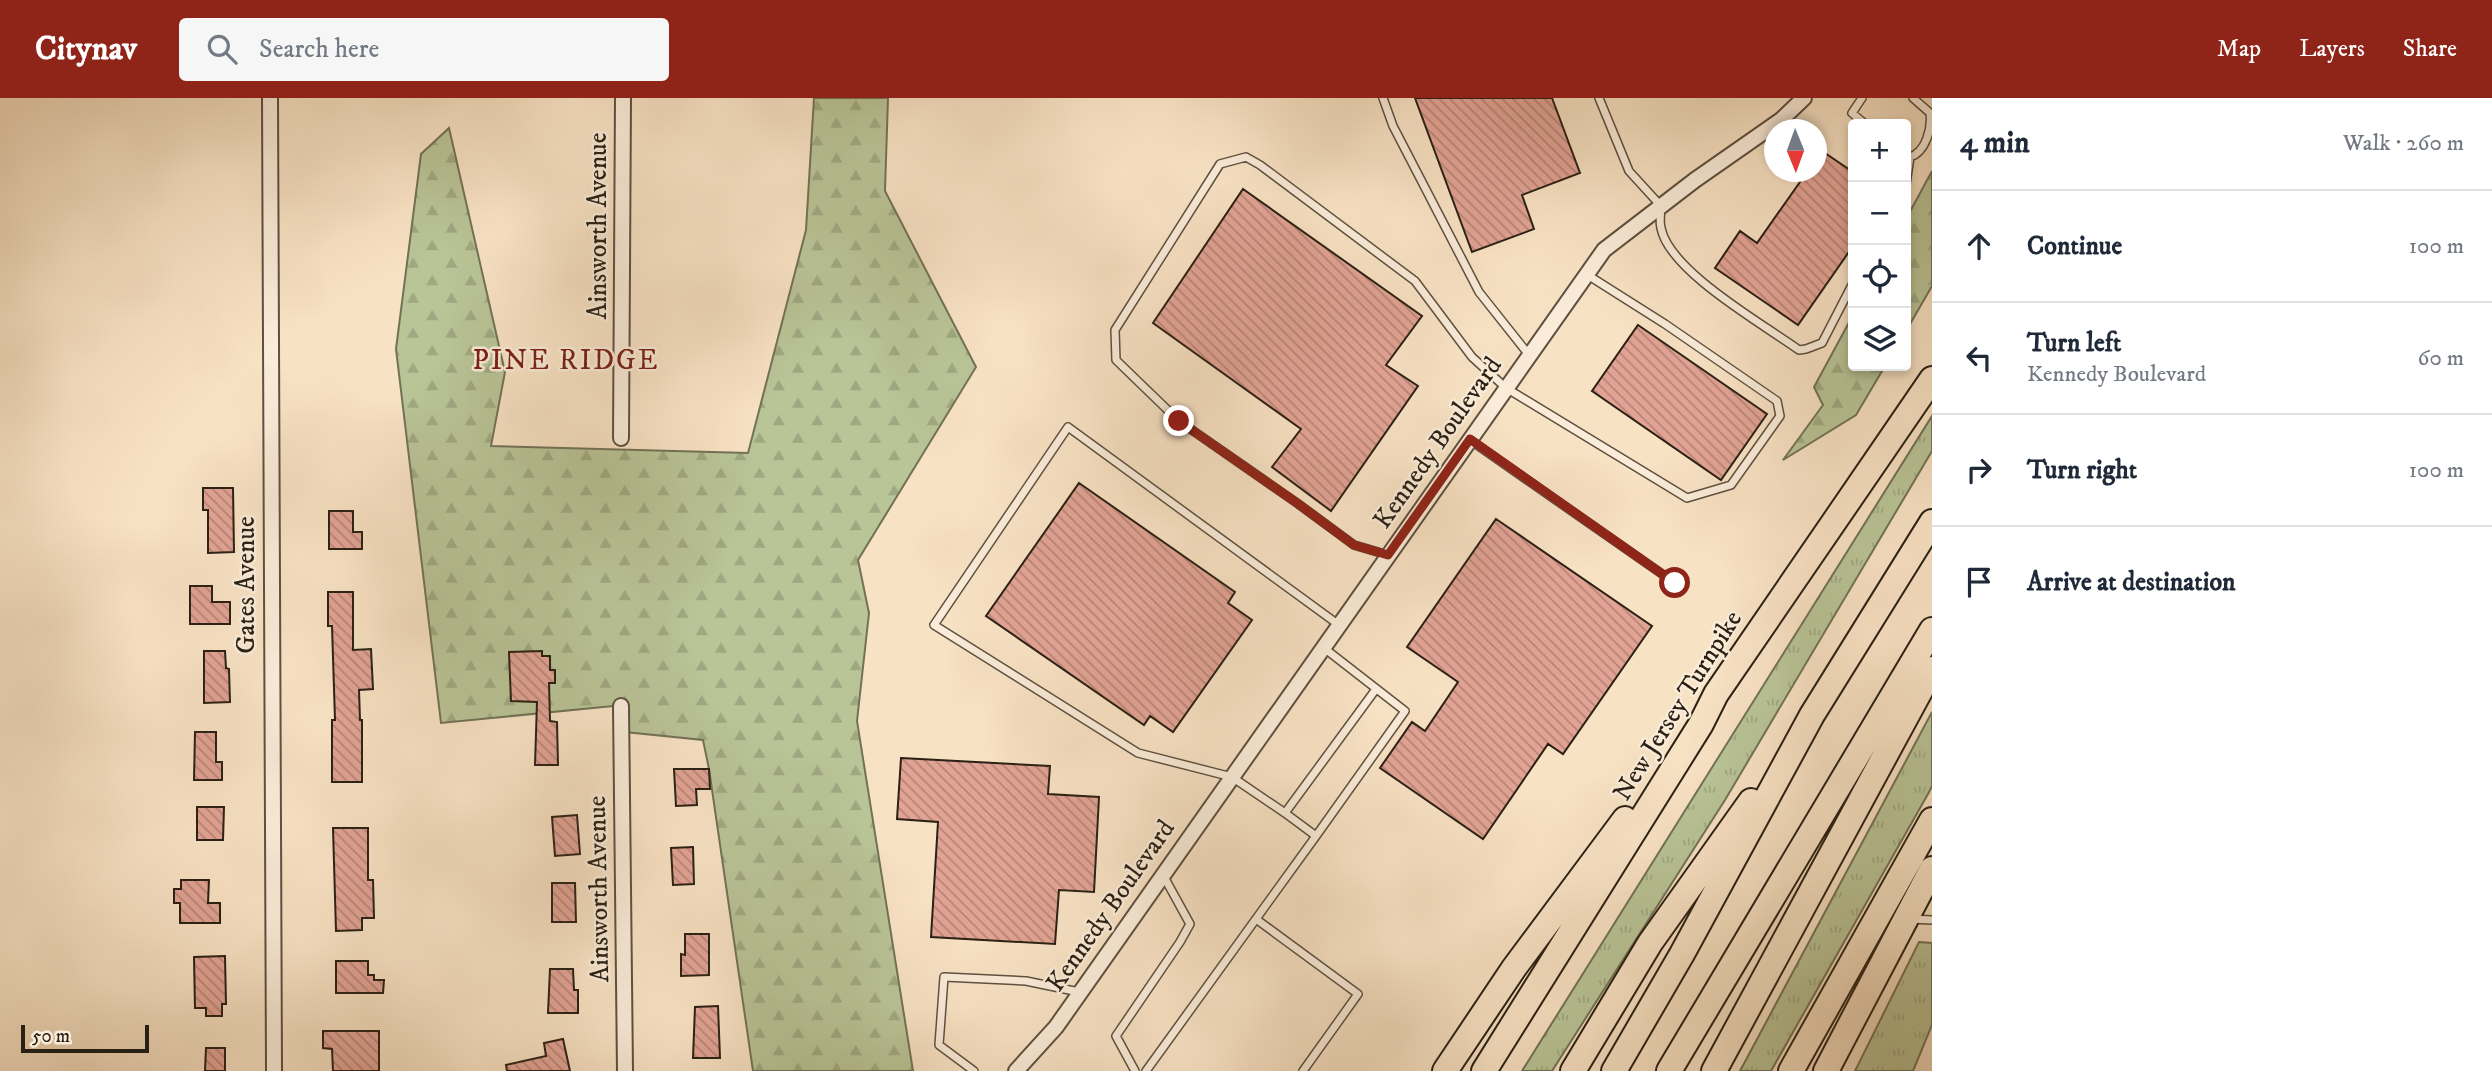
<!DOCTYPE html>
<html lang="en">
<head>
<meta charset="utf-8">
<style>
	body { margin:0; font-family:"IM FELL DW Pica",serif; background:#f6f6f7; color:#1f2937 }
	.controls { position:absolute; right:21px; top:21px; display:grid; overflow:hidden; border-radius:7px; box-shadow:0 4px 10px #0003 }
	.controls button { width:63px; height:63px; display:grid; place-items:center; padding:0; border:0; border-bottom:2px solid #e0e1e3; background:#fff; color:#1f2937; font:35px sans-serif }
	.compass { position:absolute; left:1764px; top:21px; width:63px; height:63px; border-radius:50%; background:#fff; box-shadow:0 4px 10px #0003; rotate:179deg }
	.scale { position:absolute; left:21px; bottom:18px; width:128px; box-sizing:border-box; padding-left:7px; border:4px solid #2a2014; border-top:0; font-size:19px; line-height:24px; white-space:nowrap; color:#2a2014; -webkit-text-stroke:5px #faecd9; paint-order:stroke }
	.stop { position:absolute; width:21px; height:21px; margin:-16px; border:5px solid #8f2418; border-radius:50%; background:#fff }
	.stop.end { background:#8f2418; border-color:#fff; box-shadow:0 2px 7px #0008 }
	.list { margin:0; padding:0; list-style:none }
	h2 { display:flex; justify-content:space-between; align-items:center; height:91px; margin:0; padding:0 28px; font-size:30px }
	h2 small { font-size:23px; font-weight:400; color:#747a83 }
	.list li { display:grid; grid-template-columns:46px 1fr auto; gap:21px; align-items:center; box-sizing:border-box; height:112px; padding:0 28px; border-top:2px solid #e0e1e3 }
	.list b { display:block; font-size:26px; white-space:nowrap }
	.list p { margin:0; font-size:23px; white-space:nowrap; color:#747a83 }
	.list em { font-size:23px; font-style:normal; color:#747a83 }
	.icon { flex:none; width:38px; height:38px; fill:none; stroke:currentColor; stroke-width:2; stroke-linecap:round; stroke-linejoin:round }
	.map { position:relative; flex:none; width:1932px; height:973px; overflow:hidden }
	header { display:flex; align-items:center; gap:42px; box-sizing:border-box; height:98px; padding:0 35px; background:#8f2418; color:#fff }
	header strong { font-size:33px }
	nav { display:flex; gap:38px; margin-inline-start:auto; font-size:24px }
	.search { width:490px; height:63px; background:#f6f6f7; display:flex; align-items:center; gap:18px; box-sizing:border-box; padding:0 24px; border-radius:7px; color:#747a83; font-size:26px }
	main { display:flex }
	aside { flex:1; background:#fff }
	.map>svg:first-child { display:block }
	.grass { fill:url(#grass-tufts); stroke:#727256; stroke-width:2 }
	.forest { fill:url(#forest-firs); stroke:#727256; stroke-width:2 }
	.building { fill:url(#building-back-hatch); stroke:#2a2014; stroke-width:2 }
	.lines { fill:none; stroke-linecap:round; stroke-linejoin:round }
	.lane-casing { stroke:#5e5040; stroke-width:10 }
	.street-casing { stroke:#5e5040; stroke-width:18 }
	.highway-casing { stroke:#2a2014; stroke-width:28 }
	.lane { stroke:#faecd9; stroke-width:7 }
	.street { stroke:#faecd9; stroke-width:14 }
	.highway { stroke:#f8e2c4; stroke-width:24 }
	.route { stroke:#8f2418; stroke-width:9 }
	.labels { text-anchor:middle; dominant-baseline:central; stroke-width:5; stroke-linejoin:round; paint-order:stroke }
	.street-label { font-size:26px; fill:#2a2014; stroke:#faecd9 }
	.neighbourhood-label { font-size:28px; letter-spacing:2px; fill:#7a1f14; stroke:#faecd9 }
</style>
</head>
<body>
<header>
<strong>Citynav</strong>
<div class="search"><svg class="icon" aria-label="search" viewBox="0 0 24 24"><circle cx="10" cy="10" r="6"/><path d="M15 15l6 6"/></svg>Search here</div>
<nav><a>Map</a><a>Layers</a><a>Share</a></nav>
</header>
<main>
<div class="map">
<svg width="1932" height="973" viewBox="0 0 1932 973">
	<defs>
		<pattern id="grass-tufts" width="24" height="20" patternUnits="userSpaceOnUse" patternTransform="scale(1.75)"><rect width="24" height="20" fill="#b9c497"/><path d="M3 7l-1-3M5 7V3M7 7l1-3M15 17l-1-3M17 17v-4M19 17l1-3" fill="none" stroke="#9fa881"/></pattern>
		<pattern id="forest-firs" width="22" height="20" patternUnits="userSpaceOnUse" patternTransform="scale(1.75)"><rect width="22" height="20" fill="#b9c497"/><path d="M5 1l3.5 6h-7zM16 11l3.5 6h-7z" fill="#9fa881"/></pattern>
		<pattern id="building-back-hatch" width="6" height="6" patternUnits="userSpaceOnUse" patternTransform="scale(1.75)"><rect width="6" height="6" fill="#e2a394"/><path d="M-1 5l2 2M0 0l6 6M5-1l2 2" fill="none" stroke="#b78478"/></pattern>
	</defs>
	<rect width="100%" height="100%" fill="#f8e2c4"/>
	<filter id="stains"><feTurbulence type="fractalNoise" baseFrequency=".00286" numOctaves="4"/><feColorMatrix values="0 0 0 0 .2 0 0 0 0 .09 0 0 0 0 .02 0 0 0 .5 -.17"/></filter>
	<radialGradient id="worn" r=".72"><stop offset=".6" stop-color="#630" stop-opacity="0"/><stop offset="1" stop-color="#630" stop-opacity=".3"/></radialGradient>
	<path class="grass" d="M 1932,318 L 1932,353 L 1725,702 L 1552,973 L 1522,973 Z
		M 1932,614 L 1932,688 L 1928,696 L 1771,973 L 1740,973 Z
		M 1919,844 L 1932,845 L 1932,927 L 1913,973 L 1855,973 Z"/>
	<path class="forest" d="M 814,0 L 888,0 L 885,93 L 976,269 L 858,462 L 869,515 L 857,623 L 913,973 L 753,973 L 709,671 L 703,642 L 625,634 L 623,607 L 441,625 L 396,251 L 421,56 L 449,30 L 505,274 L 491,348 L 748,355 L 806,132 Z
		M 1932,73 L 1932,188 L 1906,233 L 1906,121 Z
		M 1853,217 L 1853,268 L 1885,268 L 1856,317 L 1783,362 L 1823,307 L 1814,289 Z"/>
	<path class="building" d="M 1415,0 L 1552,0 L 1580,75 L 1522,97 L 1534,131 L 1472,154 Z
		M 1822,53 L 1853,74 L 1853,148 L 1798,227 L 1715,170 L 1740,133 L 1757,145 L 1807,74 L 1816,74 L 1816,60 Z
		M 1243,91 L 1422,218 L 1386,267 L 1418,288 L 1331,413 L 1272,369 L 1301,331 L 1153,225 Z
		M 1638,227 L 1767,316 L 1721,382 L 1592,293 Z
		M 1079,385 L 1235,494 L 1228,505 L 1252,522 L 1173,634 L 1150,618 L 1144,627 L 986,518 Z
		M 203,390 L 233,390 L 234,454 L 208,455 L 208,412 L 203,412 Z
		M 329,413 L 353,413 L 353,434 L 362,434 L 362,451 L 329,451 Z
		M 1496,421 L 1652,528 L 1563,656 L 1548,646 L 1483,741 L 1380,670 L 1412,624 L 1425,633 L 1458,584 L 1407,549 Z
		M 190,488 L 212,488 L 212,504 L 230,504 L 230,526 L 190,526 Z
		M 328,494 L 353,494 L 353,552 L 371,551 L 373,591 L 359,592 L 360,622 L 362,622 L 362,684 L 332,684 L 332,622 L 335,622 L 332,528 L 328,528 Z
		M 204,553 L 225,553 L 226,570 L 229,571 L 230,604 L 204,605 Z
		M 542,553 L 542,558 L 550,558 L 550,572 L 555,572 L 555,585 L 549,585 L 550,623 L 557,624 L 558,667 L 535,667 L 537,604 L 511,603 L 509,554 Z
		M 195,634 L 216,634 L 216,664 L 222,664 L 222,682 L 194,682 Z
		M 901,660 L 1050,668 L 1048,696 L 1099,699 L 1094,794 L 1059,792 L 1055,846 L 931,839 L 938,724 L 897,721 Z
		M 674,671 L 709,671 L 710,691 L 696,691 L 697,707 L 676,708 Z
		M 197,709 L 224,709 L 223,742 L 197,742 Z
		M 577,717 L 580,756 L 555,758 L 552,719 Z
		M 333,730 L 368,730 L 368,782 L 373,782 L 374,820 L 362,820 L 362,832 L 336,833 Z
		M 693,749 L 694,786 L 673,787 L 671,750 Z
		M 181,782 L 209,782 L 208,805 L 220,805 L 220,825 L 180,825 L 180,805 L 174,805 L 174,791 L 181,791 Z
		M 552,785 L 575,785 L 576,824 L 552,824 Z
		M 685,836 L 709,836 L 709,877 L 681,878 L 681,856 L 685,857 Z
		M 225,858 L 226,906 L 222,906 L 222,918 L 206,918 L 206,910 L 195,910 L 194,859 Z
		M 336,863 L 368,863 L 368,877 L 374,877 L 374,882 L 384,882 L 383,895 L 336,895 Z
		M 550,871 L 573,871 L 574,892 L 578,892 L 578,915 L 548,915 Z
		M 718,908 L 720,960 L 693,960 L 695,909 Z
		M 323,933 L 379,933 L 379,973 L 333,973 L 332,951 L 323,950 Z
		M 563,941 L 570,973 L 507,973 L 506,967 L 546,958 L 544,945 Z
		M 206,950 L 225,950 L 225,973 L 205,973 Z"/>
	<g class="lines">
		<defs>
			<path id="lane" d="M 1383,0 L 1393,28 L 1479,194 L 1529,257
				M 1599,0 L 1629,73 L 1661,108 C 1661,114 1659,123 1661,130 C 1669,173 1763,226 1799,252 L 1806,251 L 1822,245 L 1853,185
				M 1862,0 L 1852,15 L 1865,26
				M 1906,56 L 1910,59 C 1926,54 1932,30 1930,15 L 1913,0
				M 1906,86 L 1910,59
				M 1470,342 L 1675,485
				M 1388,457 L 1354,447 L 1297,405 L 1179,323 L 1116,262 L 1115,232 L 1220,66 L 1246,59 L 1260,67 L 1415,183 L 1472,259 L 1506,290 L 1687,400 L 1731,387 L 1780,318 L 1777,303 L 1665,226 L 1586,176
				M 1324,550 L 1405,613 L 1316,738 L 1285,715 L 1376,591
				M 1285,715 L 1232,679 L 1138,655 L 934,527 L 1068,329 L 1339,527
				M 1256,821 L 1358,896 L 1303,973
				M 1910,821 L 1932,822
				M 974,973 L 939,947 L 944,879 L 1026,883 L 1079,894
				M 1135,973 L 1116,938 L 1180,844 L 1190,826 L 1163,777
				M 1146,973 L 1316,738"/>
			<path id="street" d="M 270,0 L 274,973
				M 621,340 L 623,0
				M 621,608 L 625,973
				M 1016,973 L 1056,929 L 1604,152 L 1695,82 L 1781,22 L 1804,0"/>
			<path id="highway" d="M 1445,973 L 1514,870 L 1625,721
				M 1484,973 L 1701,626 L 1716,596 L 1932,281
				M 1573,973 L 1650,845 L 1751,703
				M 1614,973 L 1682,856 L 1812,617 L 1932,424
				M 1669,973 L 1932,532
				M 1714,973 L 1932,571
				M 1791,973 L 1932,722
				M 1826,973 L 1932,771"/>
		</defs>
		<use href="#lane" class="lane-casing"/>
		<use href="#street" class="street-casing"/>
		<use href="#highway" class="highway-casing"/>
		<use href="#lane" class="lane"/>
		<use href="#street" class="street"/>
		<use href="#highway" class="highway"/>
	</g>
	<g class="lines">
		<path class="route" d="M 1179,323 L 1297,405 L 1354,447 L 1388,457 L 1470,341 L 1675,485"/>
	</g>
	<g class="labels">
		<g class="street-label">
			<text transform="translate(598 128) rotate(-90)">Ainsworth Avenue</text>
			<text transform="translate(1438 345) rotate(-55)">Kennedy Boulevard</text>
			<text transform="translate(246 487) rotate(-90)">Gates Avenue</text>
			<text transform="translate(1678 608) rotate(-58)">New Jersey Turnpike</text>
			<text transform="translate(599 791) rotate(-91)">Ainsworth Avenue</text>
			<text transform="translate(1111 808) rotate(-55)">Kennedy Boulevard</text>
		</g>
		<g class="neighbourhood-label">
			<text x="566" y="262">PINE RIDGE</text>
		</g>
	</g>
	<rect width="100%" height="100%" filter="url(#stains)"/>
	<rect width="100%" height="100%" fill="url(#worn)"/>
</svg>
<div class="controls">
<button>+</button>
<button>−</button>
<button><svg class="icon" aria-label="locate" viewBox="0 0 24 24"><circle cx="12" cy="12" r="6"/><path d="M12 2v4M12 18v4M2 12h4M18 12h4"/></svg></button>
<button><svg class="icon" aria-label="layers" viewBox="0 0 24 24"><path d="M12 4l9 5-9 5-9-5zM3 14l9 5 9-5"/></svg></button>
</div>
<svg class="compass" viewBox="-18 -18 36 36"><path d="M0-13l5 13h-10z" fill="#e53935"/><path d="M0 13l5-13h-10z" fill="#747a83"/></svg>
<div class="scale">50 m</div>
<div class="stop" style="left:1675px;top:485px"></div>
<div class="stop end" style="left:1179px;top:323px"></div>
</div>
<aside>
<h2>4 min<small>Walk · 260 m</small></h2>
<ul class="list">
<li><svg class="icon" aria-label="ahead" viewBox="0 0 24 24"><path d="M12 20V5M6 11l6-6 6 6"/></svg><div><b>Continue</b></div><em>100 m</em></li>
<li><svg class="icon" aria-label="left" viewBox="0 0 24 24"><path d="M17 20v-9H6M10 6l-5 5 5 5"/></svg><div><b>Turn left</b><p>Kennedy Boulevard</p></div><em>60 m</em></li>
<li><svg class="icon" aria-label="right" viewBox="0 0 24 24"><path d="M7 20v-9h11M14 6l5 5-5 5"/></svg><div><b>Turn right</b></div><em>100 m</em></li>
<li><svg class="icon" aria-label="arrive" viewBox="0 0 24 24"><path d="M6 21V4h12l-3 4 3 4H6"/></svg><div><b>Arrive at destination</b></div></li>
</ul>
</aside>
</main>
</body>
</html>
